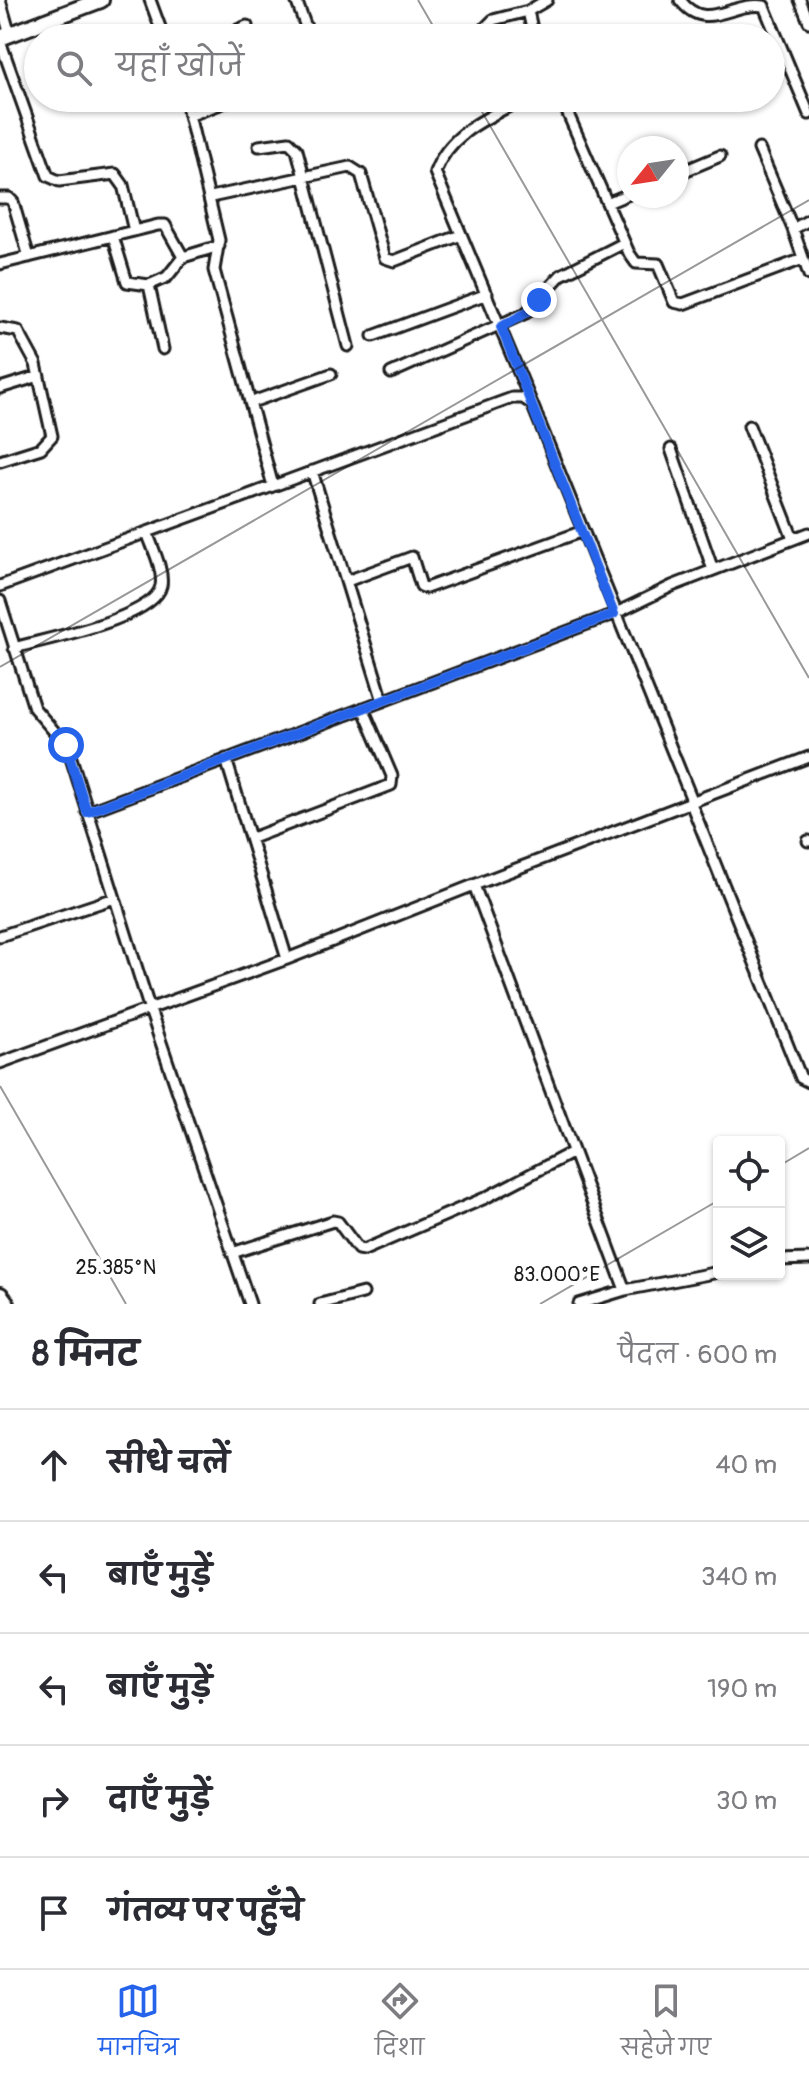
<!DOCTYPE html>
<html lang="hi">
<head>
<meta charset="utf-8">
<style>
	body { margin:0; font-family:Pangolin,"Playpen Sans Deva",sans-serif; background:#f2f2f3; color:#2b2b33 }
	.controls { position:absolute; right:24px; bottom:24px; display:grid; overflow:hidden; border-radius:8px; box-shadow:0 2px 6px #0004 }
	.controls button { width:72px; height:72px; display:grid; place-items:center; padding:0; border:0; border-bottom:2px solid #e1e1e2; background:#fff; color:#2b2b33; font:40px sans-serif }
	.compass { position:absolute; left:617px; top:136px; width:72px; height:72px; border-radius:50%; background:#fff; box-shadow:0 2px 6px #0004; rotate:240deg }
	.stop { position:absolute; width:24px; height:24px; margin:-18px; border:6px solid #2563eb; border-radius:50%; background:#fff }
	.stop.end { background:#2563eb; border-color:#fff; box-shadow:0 2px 8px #0008 }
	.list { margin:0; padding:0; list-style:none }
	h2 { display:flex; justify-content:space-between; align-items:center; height:104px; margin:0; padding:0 32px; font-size:34px }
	h2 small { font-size:26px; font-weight:400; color:#7c7c81 }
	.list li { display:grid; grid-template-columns:52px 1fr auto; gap:24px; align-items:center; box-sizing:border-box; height:112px; padding:0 32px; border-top:2px solid #e1e1e2 }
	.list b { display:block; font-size:30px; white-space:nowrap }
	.list em { font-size:26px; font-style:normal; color:#7c7c81 }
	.icon { flex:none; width:44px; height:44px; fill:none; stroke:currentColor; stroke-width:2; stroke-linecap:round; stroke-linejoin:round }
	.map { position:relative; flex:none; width:809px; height:1304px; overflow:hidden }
	.search { position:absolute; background:#fff; box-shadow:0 2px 6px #0004; left:24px; right:24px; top:24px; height:88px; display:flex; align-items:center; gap:20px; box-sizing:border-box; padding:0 28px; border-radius:44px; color:#7c7c81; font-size:30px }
	.sheet { height:664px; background:#fff }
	nav { display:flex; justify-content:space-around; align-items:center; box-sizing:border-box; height:112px; border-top:2px solid #e1e1e2; background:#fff; font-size:22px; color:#7c7c81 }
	nav a { display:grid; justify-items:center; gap:4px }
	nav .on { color:#2563eb }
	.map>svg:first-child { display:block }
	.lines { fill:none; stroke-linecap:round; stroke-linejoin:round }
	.street-casing { stroke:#1c1c1c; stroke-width:15 }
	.primary-casing { stroke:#1c1c1c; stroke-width:20 }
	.highway-casing { stroke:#1c1c1c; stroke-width:22 }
	.street { stroke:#fff; stroke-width:9 }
	.primary { stroke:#fff; stroke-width:14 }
	.highway { stroke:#fff; stroke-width:16 }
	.route { stroke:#2563eb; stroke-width:10 }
	.ticks { fill:none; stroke:#1c1c1c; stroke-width:2; stroke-opacity:0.45 }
	.ticks-label { font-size:20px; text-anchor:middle; fill:#1c1c1c; stroke:#fff; stroke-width:8; stroke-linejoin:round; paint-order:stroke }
</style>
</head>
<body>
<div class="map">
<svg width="809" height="1304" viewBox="0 0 809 1304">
	<rect width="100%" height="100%" fill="#fff"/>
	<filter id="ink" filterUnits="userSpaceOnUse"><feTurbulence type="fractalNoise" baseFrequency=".0125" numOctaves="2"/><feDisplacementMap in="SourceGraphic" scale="16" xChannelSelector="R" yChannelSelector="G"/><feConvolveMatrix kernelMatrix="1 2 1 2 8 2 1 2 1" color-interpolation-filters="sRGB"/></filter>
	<g filter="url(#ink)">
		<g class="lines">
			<defs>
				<path id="street" d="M 0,0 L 10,35
					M 150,0 L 164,38
					M 296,0 L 310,38
					M 680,0 C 706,34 731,1 764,6 L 809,114
					M 800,0 L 809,22
					M 219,38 L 247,26
					M 475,38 L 493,20 L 528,11
					M 534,38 L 528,11 L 547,0
					M 0,41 L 48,176 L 59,181 L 115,174 L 123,185 L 134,231
					M 525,98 C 489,117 450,132 435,172 L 532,404
					M 561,98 L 629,253 L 636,263 L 658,264 L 674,302 L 683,304 L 803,259
					M 191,115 L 236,98
					M 259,146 L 289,142 L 297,150 L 348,346
					M 759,149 L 793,229
					M 677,174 L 720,156
					M 211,197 L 350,167 L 361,174 L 385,258 L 394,261 L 461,235
					M 0,198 L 9,198 L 13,202 L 29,257
					M 607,203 L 629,194
					M 809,220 L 793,229 L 809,275
					M 113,236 L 127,282 L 149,285
					M 0,264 L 158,225 L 165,225 L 183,257 L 219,246
					M 0,328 L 18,331 L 36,364 L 52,436 L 41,448 L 0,461
					M 373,336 L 487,294
					M 163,349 L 149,285 L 167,277 L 183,257
					M 391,373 L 526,313 L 561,275 L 624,243
					M 0,388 L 39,376
					M 252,402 L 331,374
					M 749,426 L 793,539
					M 671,449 L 713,570
					M 312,471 L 383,701
					M 273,486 L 512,398 L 523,398 L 532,404 L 692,800
					M 347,581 L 412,557 L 421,586 L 426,588 L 583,531
					M 0,586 L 273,486 L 214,270 L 219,240 L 185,98
					M 0,601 L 34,708 L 66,745 L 72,761 L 149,1007 L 250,1304
					M 14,648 C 43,639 154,619 161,586 C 164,570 152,547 147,532
					M 226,759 L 287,959
					M 690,801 L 801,1078 L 809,1082
					M 87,812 L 614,614 L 672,586 L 809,533
					M 252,838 L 391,785 L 392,776 L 363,708
					M 808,841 L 809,841
					M 474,885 L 809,757
					M 0,936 L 115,898
					M 0,1063 L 287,959 L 474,885 L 625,1290
					M 232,1253 L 333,1221 L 338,1222 L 358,1249 L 364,1250 L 485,1198 L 573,1152
					M 779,1260 L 809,1259
					M 320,1304 L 363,1293
					M 579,1304 L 625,1290 L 719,1272"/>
				<path id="primary" d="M 0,38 L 101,0"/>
				<path id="highway" d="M 0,1296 L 6,1304"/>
			</defs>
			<use href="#street" class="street-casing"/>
			<use href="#primary" class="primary-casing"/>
			<use href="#highway" class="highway-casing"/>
			<use href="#street" class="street"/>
			<use href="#primary" class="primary"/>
			<use href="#highway" class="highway"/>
		</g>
	</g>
	<g class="lines" filter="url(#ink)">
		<path class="route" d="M 66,745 L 87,812 L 614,614 L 501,327 L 526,313 L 539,300"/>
	</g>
	<path class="ticks" d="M 418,0 L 440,38M 474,98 L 809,678M 0,667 L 809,200M 0,1086 L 126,1304M 779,1166 L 809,1148M 540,1304 L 719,1200"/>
	<g class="ticks-label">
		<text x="116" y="1274">25.385°N</text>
		<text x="557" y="1281">83.000°E</text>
	</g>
</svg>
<div class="controls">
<button><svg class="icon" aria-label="locate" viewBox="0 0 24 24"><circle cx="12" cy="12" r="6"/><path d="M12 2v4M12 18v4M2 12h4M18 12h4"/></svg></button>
<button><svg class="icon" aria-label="layers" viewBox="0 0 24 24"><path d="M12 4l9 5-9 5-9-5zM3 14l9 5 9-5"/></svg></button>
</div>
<svg class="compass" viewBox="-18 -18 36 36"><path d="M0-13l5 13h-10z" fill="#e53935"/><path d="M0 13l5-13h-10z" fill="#7c7c81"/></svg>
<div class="stop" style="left:66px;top:745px"></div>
<div class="stop end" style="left:539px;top:300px"></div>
<div class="search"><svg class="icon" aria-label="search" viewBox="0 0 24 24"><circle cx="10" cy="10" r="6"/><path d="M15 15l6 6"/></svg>यहाँ खोजें</div>
</div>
<section class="sheet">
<h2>8 मिनट<small>पैदल · 600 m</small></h2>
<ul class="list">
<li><svg class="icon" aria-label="ahead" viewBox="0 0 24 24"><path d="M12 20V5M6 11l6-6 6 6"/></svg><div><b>सीधे चलें</b></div><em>40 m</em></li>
<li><svg class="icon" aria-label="left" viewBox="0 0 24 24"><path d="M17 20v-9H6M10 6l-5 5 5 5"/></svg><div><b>बाएँ मुड़ें</b></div><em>340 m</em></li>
<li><svg class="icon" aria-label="left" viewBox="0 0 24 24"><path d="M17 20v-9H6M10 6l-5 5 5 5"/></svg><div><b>बाएँ मुड़ें</b></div><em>190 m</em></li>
<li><svg class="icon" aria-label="right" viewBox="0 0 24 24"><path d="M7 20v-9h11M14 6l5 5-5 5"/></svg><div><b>दाएँ मुड़ें</b></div><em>30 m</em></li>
<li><svg class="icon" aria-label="arrive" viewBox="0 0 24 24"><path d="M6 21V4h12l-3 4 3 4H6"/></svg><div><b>गंतव्य पर पहुँचे</b></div></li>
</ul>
</section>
<nav>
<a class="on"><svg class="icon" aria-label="map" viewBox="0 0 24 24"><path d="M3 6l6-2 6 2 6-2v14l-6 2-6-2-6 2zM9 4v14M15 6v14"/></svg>मानचित्र</a>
<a><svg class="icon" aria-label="directions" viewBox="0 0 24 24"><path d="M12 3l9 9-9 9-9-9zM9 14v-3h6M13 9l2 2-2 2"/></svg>दिशा</a>
<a><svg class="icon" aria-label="saved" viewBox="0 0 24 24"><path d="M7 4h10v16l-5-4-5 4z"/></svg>सहेजे गए</a>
</nav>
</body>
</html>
